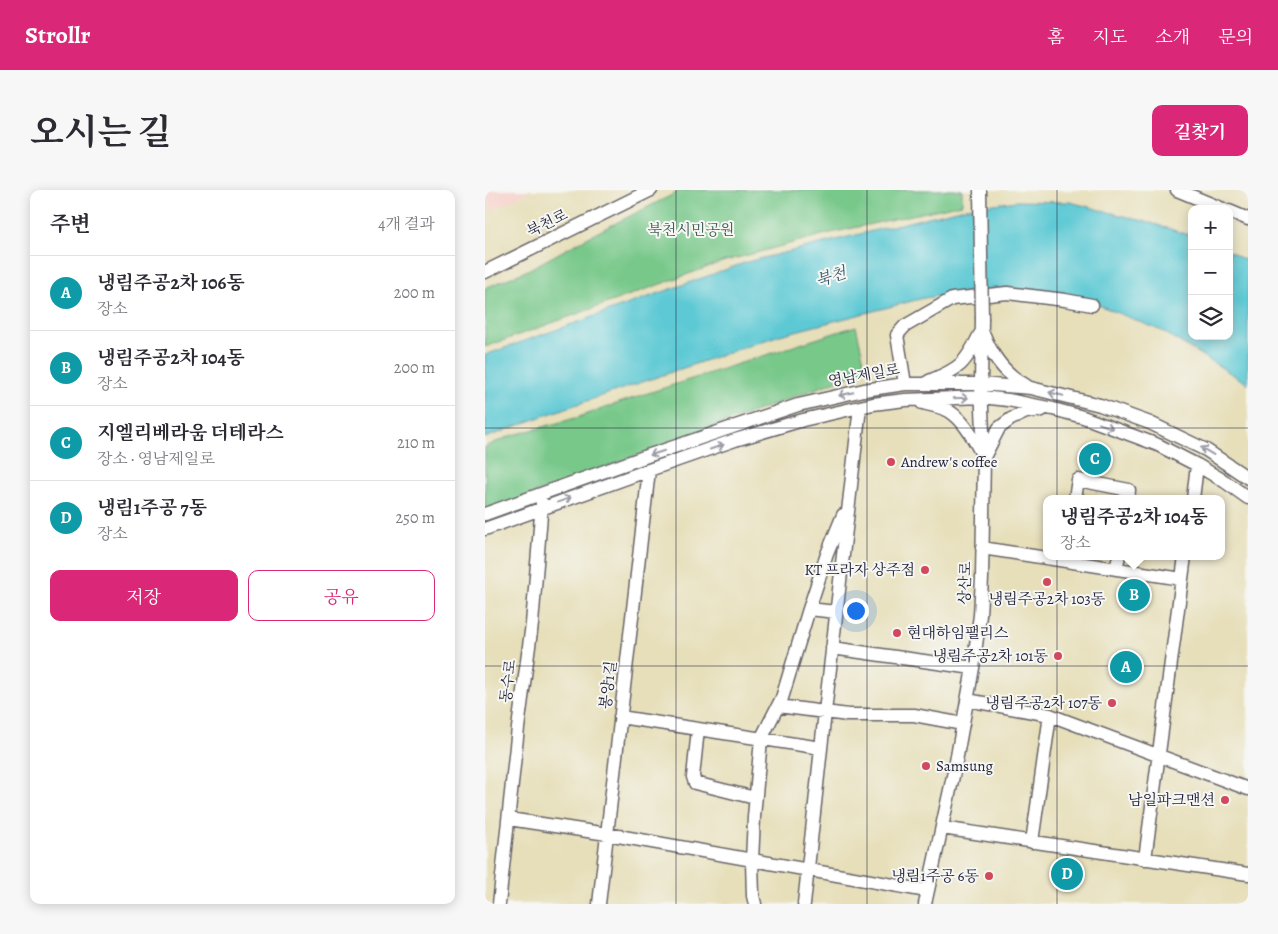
<!DOCTYPE html>
<html lang="ko">
<head>
<meta charset="utf-8">
<style>
	body { margin:0; font-family:Alegreya,"Noto Serif KR",serif; background:#f7f7f7; color:#2b2b33 }
	.controls { position:absolute; right:15px; top:15px; display:grid; overflow:hidden; border-radius:10px; box-shadow:0 2px 12px #0003 }
	.controls button { width:45px; height:45px; display:grid; place-items:center; padding:0; border:0; border-bottom:1px solid #e1e1e2; background:#fff; color:#2b2b33; font:25px sans-serif }
	.you { position:absolute; left:370px; top:420px; width:18px; height:18px; margin:-12px; border:4px solid #fff; border-radius:50%; background:#1a73e8; box-shadow:0 0 0 8px #1a73e833 }
	.badge { display:grid; place-items:center; width:32px; height:32px; border-radius:50%; background:#db2777; color:#fff; font-size:16px; font-weight:700 }
	.pin { position:absolute; translate:-50% -50%; border:2px solid #fff; box-shadow:0 1px 5px #0006 }
	.popup { position:absolute; left:558px; top:305px; width:182px; height:65px; box-sizing:border-box; display:grid; place-content:center; border-radius:10px; background:#fff; filter:drop-shadow(0 1px 4px #0005); font-size:16px; white-space:nowrap; color:#7c7c81 }
	.popup b { font-size:19px; color:#2b2b33 }
	.popup::after { content:''; position:absolute; left:50%; top:100%; margin-left:-10px; border:10px solid transparent; border-top-color:#fff }
	.list { margin:0; padding:0; list-style:none }
	h2 { display:flex; justify-content:space-between; align-items:center; height:65px; margin:0; padding:0 20px; font-size:21px }
	h2 small { font-size:16px; font-weight:400; color:#7c7c81 }
	.list li { display:grid; grid-template-columns:32px 1fr auto; gap:15px; align-items:center; box-sizing:border-box; height:75px; padding:0 20px; border-top:1px solid #e1e1e2 }
	.list b { display:block; font-size:19px; white-space:nowrap }
	.list p { margin:0; font-size:16px; white-space:nowrap; color:#7c7c81 }
	.list em { font-size:16px; font-style:normal; color:#7c7c81 }
	.actions { display:flex; gap:10px; padding:15px 20px }
	.actions a { flex:1; padding:11px 0; border:1px solid #db2777; border-radius:10px; text-align:center; font-size:18px; color:#db2777 }
	.actions .main { background:#db2777; color:#fff }
	.icon { flex:none; width:28px; height:28px; fill:none; stroke:currentColor; stroke-width:2; stroke-linecap:round; stroke-linejoin:round }
	.map { position:relative; flex:none; width:763px; height:714px; overflow:hidden; border-radius:10px }
	header { display:flex; align-items:center; gap:30px; box-sizing:border-box; height:70px; padding:0 25px; background:#db2777; color:#fff }
	header strong { font-size:24px }
	nav { display:flex; gap:28px; margin-inline-start:auto; font-size:18px }
	.intro { display:flex; align-items:center; justify-content:space-between; box-sizing:border-box; height:120px; padding:0 30px }
	h1 { margin:0; font-size:35px }
	.button { padding:12px 22px; border-radius:10px; background:#db2777; color:#fff; font-size:18px; font-weight:700 }
	main { display:flex; gap:30px; padding:0 30px }
	aside { flex:1; background:#fff; border-radius:10px; box-shadow:0 2px 12px #0003 }
	.map>svg:first-child { display:block }
	.built { fill:#f7d0cb }
	.green { fill:#77c889; stroke:#4c7562 }
	.water { fill:#5dc9d4; stroke:#407688 }
	.lines { fill:none; stroke-linecap:round; stroke-linejoin:round }
	.minor-casing { stroke:#676467; stroke-width:15 }
	.minor { stroke:#fff; stroke-width:12 }
	.minor-bridge-casing { stroke:#676467; stroke-width:15; stroke-linecap:butt }
	.minor-bridge { stroke:#fff; stroke-width:12 }
	.oneway { stroke:#9c9ca7 }
	.grid { fill:none; stroke:#22223b; stroke-width:1; stroke-opacity:0.55 }
	.poi-dot { fill:#d1495b; stroke:#f6f6f2; stroke-width:2 }
	.labels { text-anchor:middle; dominant-baseline:central; stroke-width:4; stroke-linejoin:round; paint-order:stroke }
	.street-label { font-size:15px; fill:#22223b; stroke:#f6f6f2 }
	.park-label { font-size:15px; fill:#405c56; stroke:#f6f6f2 }
	.poi-label { font-size:15px; fill:#22223b; stroke:#f6f6f2; text-anchor:end }
	.water-label { font-size:16px; font-style:italic; fill:#375c71; stroke:#f6f6f2 }
</style>
</head>
<body>
<header>
<strong>Strollr</strong>
<nav><a>홈</a><a>지도</a><a>소개</a><a>문의</a></nav>
</header>
<div class="intro"><h1>오시는 길</h1><a class="button">길찾기</a></div>
<main>
<aside>
<h2>주변<small>4개 결과</small></h2>
<ul class="list">
<li><span class="badge" style="background:#0f9aa8">A</span><div><b>냉림주공2차 106동</b><p>장소</p></div><em>200 m</em></li>
<li><span class="badge" style="background:#0f9aa8">B</span><div><b>냉림주공2차 104동</b><p>장소</p></div><em>200 m</em></li>
<li><span class="badge" style="background:#0f9aa8">C</span><div><b>지엘리베라움 더테라스</b><p>장소 · 영남제일로</p></div><em>210 m</em></li>
<li><span class="badge" style="background:#0f9aa8">D</span><div><b>냉림1주공 7동</b><p>장소</p></div><em>250 m</em></li>
</ul>
<div class="actions"><a class="main">저장</a><a>공유</a></div>
</aside>
<div class="map">
<svg width="763" height="714" viewBox="0 0 763 714">
	<rect width="100%" height="100%" fill="#f6f6f2"/>
	<filter id="ink" filterUnits="userSpaceOnUse"><feTurbulence type="fractalNoise" baseFrequency=".02" numOctaves="2"/><feDisplacementMap in="SourceGraphic" scale="10" xChannelSelector="R" yChannelSelector="G"/><feConvolveMatrix kernelMatrix="1 2 1 2 8 2 1 2 1" color-interpolation-filters="sRGB"/></filter>
	<filter id="wash" filterUnits="userSpaceOnUse"><feTurbulence type="fractalNoise" baseFrequency=".0096" numOctaves="4" result="noise"/><feDisplacementMap in="SourceGraphic" scale="20" xChannelSelector="R" yChannelSelector="G"/><feGaussianBlur stdDeviation="1.12" result="paint"/><feColorMatrix in="noise" values="0 0 0 0 0 0 0 0 0 0 0 0 0 0 0 0 0 1.4 0 .05"/><feComposite in="paint" operator="in"/></filter>
	<g filter="url(#wash)">
		<rect width="100%" height="100%" fill="#e7dfba"/>
		<path class="built" d="M 0,0 L 47,0 L 6,21 Z"/>
		<path class="green" d="M 197,0 L 477,0 L 477,14 L 341,44 L 237,72 L 0,157 L 0,98 L 41,81 L 109,44 Z
			M 371,136 L 381,180 L 0,322 L 0,257 L 25,246 L 94,227 L 160,204 Z"/>
		<path class="water" d="M 532,11 L 585,12 L 666,33 L 707,46 L 707,146 L 744,146 L 744,61 L 763,72 L 763,194 L 677,141 L 611,114 L 518,98 L 439,108 L 295,145 L 58,226 L 0,248 L 0,165 L 262,72 L 480,18 Z"/>
	</g>
	<g filter="url(#ink)">
		<g class="lines">
			<defs>
				<path id="minor" d="M 692,0 L 738,19
					M 744,21 L 763,29
					M 0,82 L 166,0
					M 499,145 C 504,159 514,175 526,185 C 531,190 538,193 543,197
					M 444,191 C 475,179 480,174 495,144
					M 420,194 L 412,145 L 420,136 L 467,109 L 522,103 L 580,110 L 607,115
					M 437,213 C 446,215 457,217 464,221 C 480,231 489,250 498,266
					M 499,267 L 514,238 L 526,229 L 541,222 L 557,220
					M 594,309 L 590,308 L 593,290 L 644,300 L 643,309
					M 708,309 L 712,275
					M 0,324 L 162,266 L 313,215 L 379,200 L 420,194 L 496,194 L 546,198 L 615,215 L 665,233 L 721,260 L 763,288
					M 0,339 L 164,280 L 250,250 L 318,230 L 388,214 L 420,210 L 497,207 L 523,210 L 568,219 L 598,227 L 673,255 L 712,275 L 739,291 L 763,308
					M 497,358 L 697,389
					M 631,379 L 634,366
					M 324,419 L 342,364 L 358,325
					M 347,458 L 488,478
					M 482,510 L 565,525 L 763,599
					M 293,516 L 363,525 L 429,525 L 478,534
					M 135,527 L 336,558
					M 213,539 L 208,587 L 210,593 L 270,608
					M 24,629 L 122,644 L 442,701
					M 457,638 L 763,684
					M 547,652 L 565,525
					M 660,669 L 700,366
					M 14,714 L 33,538 L 47,434 L 57,313
					M 114,714 L 164,280
					M 270,714 L 268,706 L 267,671 L 269,627 L 276,549 L 297,508 L 324,419 L 351,422
					M 319,714 L 340,522 L 375,217
					M 440,714 L 470,577 L 488,478 L 495,425 L 497,388 L 499,267 L 496,194 L 497,129"/>
			</defs>
			<use href="#minor" class="minor-casing"/>
			<use href="#minor" class="minor"/>
			<defs>
				<path id="minor-bridge" d="M 495,0 L 497,129"/>
			</defs>
			<use href="#minor-bridge" class="minor-bridge-casing"/>
			<use href="#minor-bridge" class="minor-bridge"/>
		</g>
		<defs><path id="oneway-shaft" d="M-6 0H5M1.5-3L5.5 0L1.5 3" fill="none" stroke-width="1.6" stroke-linecap="round" stroke-linejoin="round" transform="scale(1.25)"/></defs>
		<g class="oneway">
			<use href="#oneway-shaft" transform="translate(361 204) rotate(167)"/>
			<use href="#oneway-shaft" transform="translate(571 204) rotate(-167)"/>
			<use href="#oneway-shaft" transform="translate(476 208) rotate(-2)"/>
			<use href="#oneway-shaft" transform="translate(621 236) rotate(20)"/>
			<use href="#oneway-shaft" transform="translate(232 257) rotate(-19)"/>
			<use href="#oneway-shaft" transform="translate(722 261) rotate(-149)"/>
			<use href="#oneway-shaft" transform="translate(172 263) rotate(162)"/>
			<use href="#oneway-shaft" transform="translate(79 310) rotate(-20)"/>
		</g>
	</g>
	<path class="grid" d="M 191,0 L 191,714M 382,0 L 382,714M 572,0 L 572,714M 0,238 L 763,238M 0,476 L 763,476"/>
	<g class="poi-dot">
		<circle cx="406" cy="272" r="5"/>
		<circle cx="440" cy="380" r="5"/>
		<circle cx="562" cy="392" r="5"/>
		<circle cx="412" cy="443" r="5"/>
		<circle cx="573" cy="466" r="5"/>
		<circle cx="627" cy="513" r="5"/>
		<circle cx="441" cy="576" r="5"/>
		<circle cx="740" cy="610" r="5"/>
		<circle cx="504" cy="686" r="5"/>
	</g>
	<g class="labels">
		<g class="street-label">
			<text transform="translate(62 33) rotate(-26)">북천로</text>
			<text transform="translate(379 185) rotate(-10)">영남제일로</text>
			<text transform="translate(480 393) rotate(-88)">상산로</text>
			<text transform="translate(23 491) rotate(-83)">동수로</text>
			<text transform="translate(123 495) rotate(-83)">봉양1길</text>
		</g>
		<g class="park-label">
			<text x="206" y="40">북천시민공원</text>
		</g>
		<g class="poi-label">
			<text x="416" y="272" text-anchor="start">Andrew's coffee</text>
			<text x="430" y="380">KT 프라자 상주점</text>
			<text x="562" y="409" text-anchor="middle">냉림주공2차 103동</text>
			<text x="422" y="443" text-anchor="start">현대하임팰리스</text>
			<text x="563" y="466">냉림주공2차 101동</text>
			<text x="617" y="513">냉림주공2차 107동</text>
			<text x="451" y="576" text-anchor="start">Samsung</text>
			<text x="730" y="610">남일파크맨션</text>
			<text x="494" y="686">냉림1주공 6동</text>
		</g>
		<g class="water-label">
			<text transform="translate(346 87) rotate(-18)">북천</text>
		</g>
	</g>
</svg>
<div class="controls">
<button>+</button>
<button>−</button>
<button><svg class="icon" aria-label="layers" viewBox="0 0 24 24"><path d="M12 4l9 5-9 5-9-5zM3 14l9 5 9-5"/></svg></button>
</div>
<div class="you"></div>
<div class="pin badge" style="left:641px;top:477px;background:#0f9aa8">A</div>
<div class="pin badge" style="left:649px;top:405px;background:#0f9aa8">B</div>
<div class="popup"><b>냉림주공2차 104동</b>장소</div>
<div class="pin badge" style="left:610px;top:269px;background:#0f9aa8">C</div>
<div class="pin badge" style="left:582px;top:684px;background:#0f9aa8">D</div>
</div>
</main>
</body>
</html>
